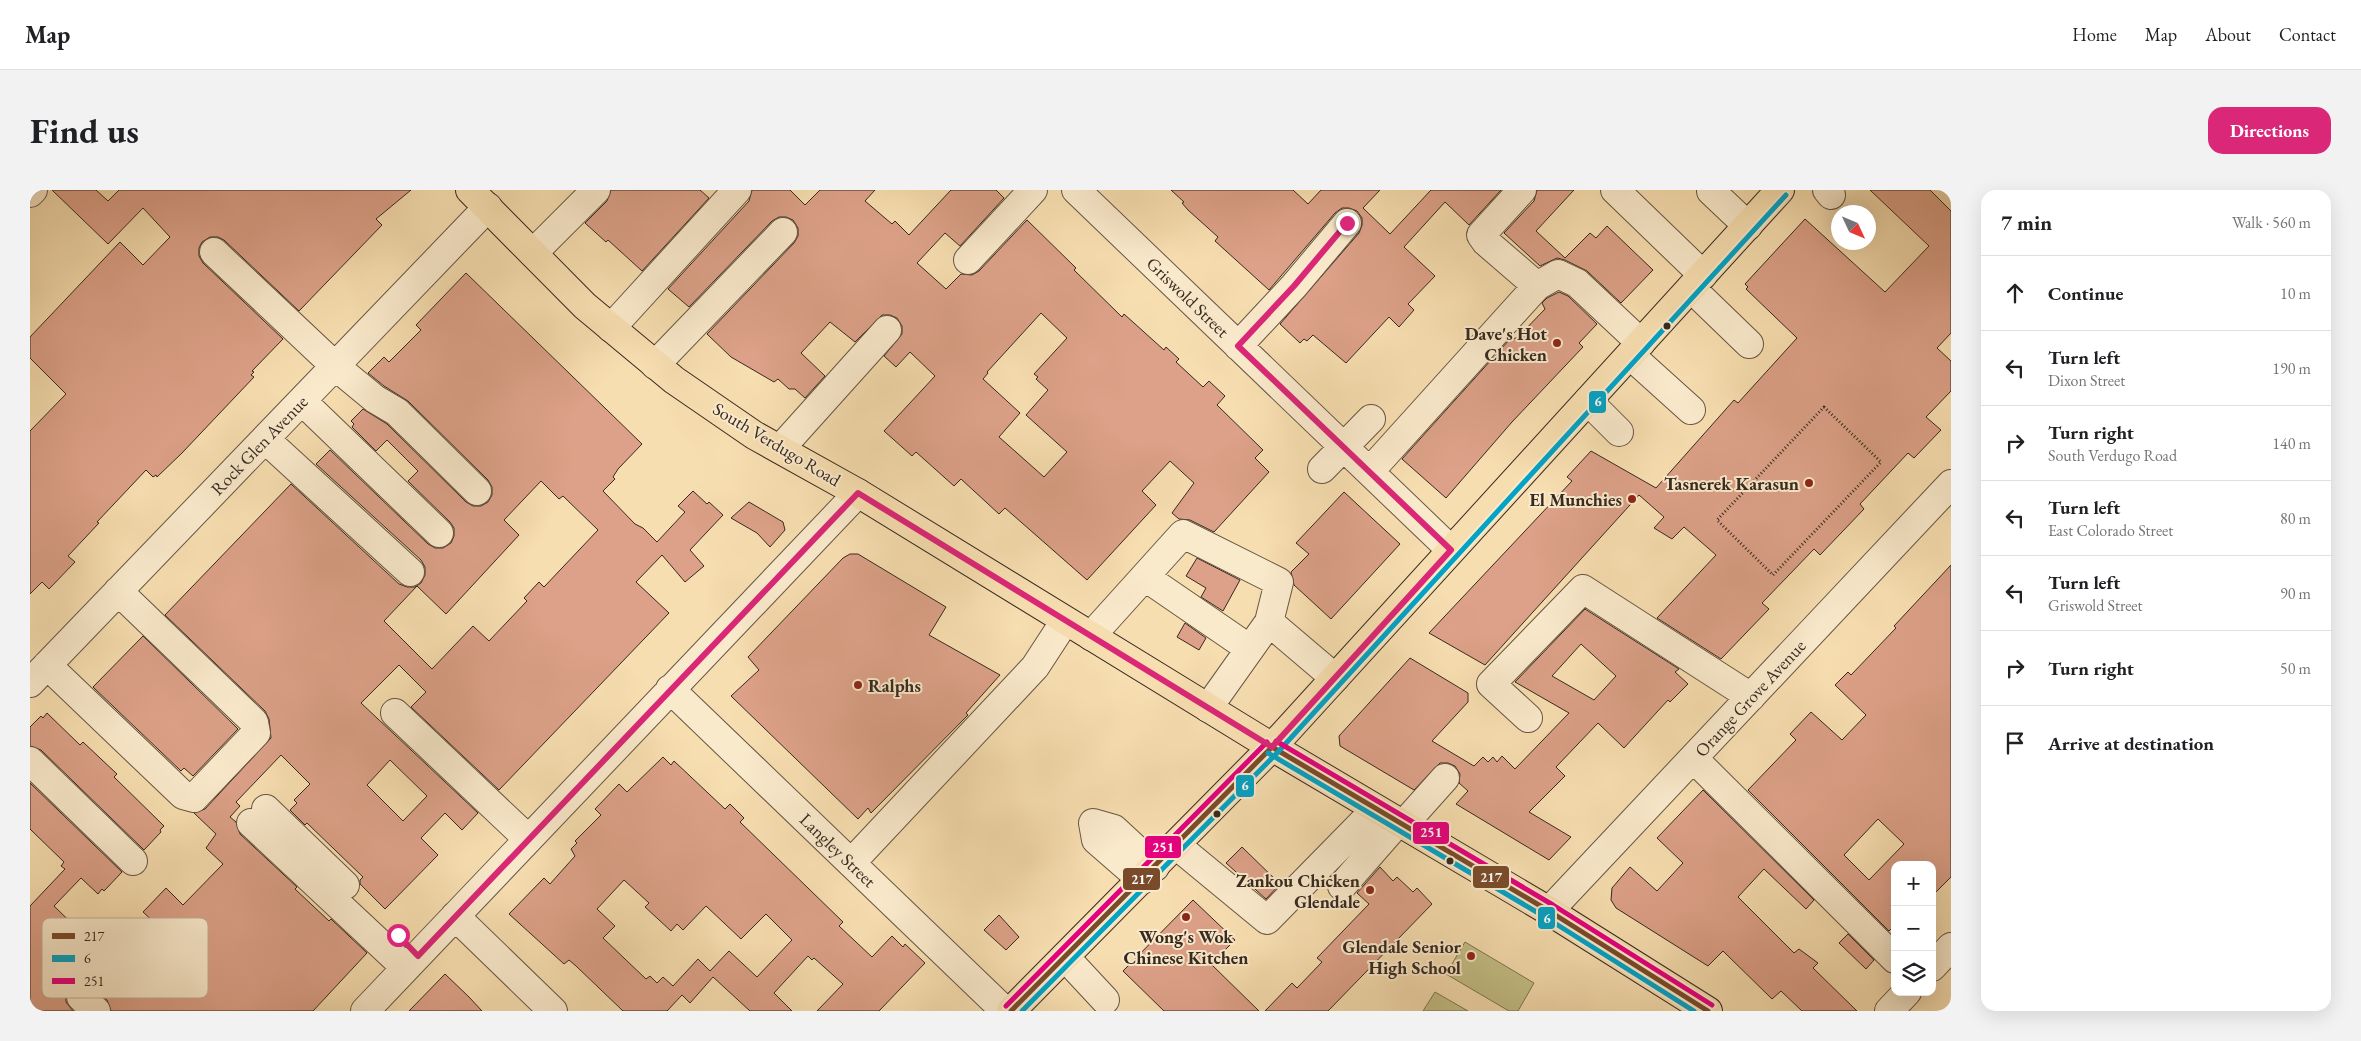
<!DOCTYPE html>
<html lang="en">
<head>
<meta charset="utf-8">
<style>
	body { margin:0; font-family:"EB Garamond",serif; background:#f2f2f2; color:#202124 }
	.controls { position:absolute; right:15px; bottom:15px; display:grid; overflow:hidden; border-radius:10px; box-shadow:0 5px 20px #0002 }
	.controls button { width:45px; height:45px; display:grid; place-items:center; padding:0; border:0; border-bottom:1px solid #e0e0e0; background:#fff; color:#202124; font:25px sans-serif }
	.compass { position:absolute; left:1801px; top:15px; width:45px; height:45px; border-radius:50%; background:#fff; box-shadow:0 5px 20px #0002; rotate:134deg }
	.stop { position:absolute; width:15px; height:15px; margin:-11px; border:4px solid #db2777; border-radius:50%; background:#fff }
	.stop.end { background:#db2777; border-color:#fff; box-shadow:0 1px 5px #0008 }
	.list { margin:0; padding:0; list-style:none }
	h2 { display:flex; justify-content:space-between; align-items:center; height:65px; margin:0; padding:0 20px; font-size:21px }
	h2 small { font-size:16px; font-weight:400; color:#757577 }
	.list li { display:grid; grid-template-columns:32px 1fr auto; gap:15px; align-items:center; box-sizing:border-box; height:75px; padding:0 20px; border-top:1px solid #e0e0e0 }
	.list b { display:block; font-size:19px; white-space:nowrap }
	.list p { margin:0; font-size:16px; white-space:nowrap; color:#757577 }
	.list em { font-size:16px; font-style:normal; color:#757577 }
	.icon { flex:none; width:28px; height:28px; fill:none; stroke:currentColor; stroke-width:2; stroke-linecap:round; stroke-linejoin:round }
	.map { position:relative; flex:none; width:1921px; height:821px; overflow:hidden; border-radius:15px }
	header { display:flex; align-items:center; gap:30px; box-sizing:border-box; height:70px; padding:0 25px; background:#fff; border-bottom:1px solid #e0e0e0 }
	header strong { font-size:24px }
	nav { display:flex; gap:28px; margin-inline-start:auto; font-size:18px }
	.intro { display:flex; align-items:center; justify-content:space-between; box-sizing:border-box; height:120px; padding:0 30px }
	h1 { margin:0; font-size:35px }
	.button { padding:12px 22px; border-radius:15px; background:#db2777; color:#fff; font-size:18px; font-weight:700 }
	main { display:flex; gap:30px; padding:0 30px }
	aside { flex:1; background:#fff; border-radius:15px; box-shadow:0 5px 20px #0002 }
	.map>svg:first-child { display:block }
	.green { fill:#c4bf86; stroke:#7e7453 }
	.building { fill:#dca188; stroke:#372920; fill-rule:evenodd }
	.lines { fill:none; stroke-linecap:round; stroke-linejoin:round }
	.minor-casing { stroke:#675644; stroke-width:30 }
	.major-casing { stroke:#372920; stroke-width:30 }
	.path { stroke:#372920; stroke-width:3; stroke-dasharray:1 2.5; stroke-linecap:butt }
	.minor { stroke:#faeacc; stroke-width:28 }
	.major { stroke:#f7deb0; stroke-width:28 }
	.bus-1-casing { stroke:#faeacc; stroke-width:9 }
	.bus-2-casing { stroke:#faeacc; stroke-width:9 }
	.bus-3-casing { stroke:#faeacc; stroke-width:9 }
	.bus-1 { stroke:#7a4b2a; stroke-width:5 }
	.bus-2 { stroke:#03a3c5; stroke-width:5 }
	.bus-3 { stroke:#e5007d; stroke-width:5 }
	.route { stroke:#db2777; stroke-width:6 }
	.bus-dot { fill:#372920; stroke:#faeacc; stroke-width:2 }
	.poi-dot { fill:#8f2418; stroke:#faeacc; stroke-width:2 }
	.labels { text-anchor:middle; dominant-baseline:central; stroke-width:4; stroke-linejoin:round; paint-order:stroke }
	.street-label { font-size:18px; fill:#372920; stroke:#faeacc }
	.poi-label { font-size:18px; font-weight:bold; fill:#372920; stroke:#faeacc; text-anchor:end }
	.key { fill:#faeacc; stroke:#c0b098; stroke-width:1 }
	.key-label { font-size:14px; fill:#372920 }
	.line-badge { stroke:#faeacc; stroke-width:2 }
	.badge-label { font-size:14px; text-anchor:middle; font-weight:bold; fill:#fff }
</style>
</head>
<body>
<header>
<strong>Map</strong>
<nav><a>Home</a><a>Map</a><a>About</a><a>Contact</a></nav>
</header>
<div class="intro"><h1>Find us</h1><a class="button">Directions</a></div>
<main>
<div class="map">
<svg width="1921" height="821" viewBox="0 0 1921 821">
	<rect width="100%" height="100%" fill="#f7deb0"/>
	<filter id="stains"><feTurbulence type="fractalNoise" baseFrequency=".004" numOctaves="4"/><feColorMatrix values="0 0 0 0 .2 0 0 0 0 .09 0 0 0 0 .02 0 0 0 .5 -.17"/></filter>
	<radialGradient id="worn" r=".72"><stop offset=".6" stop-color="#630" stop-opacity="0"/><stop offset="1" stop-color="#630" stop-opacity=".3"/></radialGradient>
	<path class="green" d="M 1435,752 L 1504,793 L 1488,821 L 1479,821 L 1416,784 Z
		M 1405,802 L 1438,821 L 1393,821 Z"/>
	<path class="building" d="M 22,0 L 66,0 L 78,11 L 89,0 L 381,0 L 346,29 L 352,35 L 269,121 L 194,50 L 188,47 L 180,47 L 172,52 L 169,58 L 169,66 L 173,73 L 253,149 L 222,181 L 224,182 L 221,185 L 224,187 L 152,263 L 127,287 L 126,285 L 123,287 L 116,280 L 67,332 L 69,333 L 38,366 L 45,372 L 19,399 L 12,392 L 0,404 L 0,241 L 36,204 L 0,168 L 0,147 L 90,52 L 113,75 L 140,47 L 113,18 L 78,54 Z
		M 581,0 L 670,0 L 679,8 L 612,81 L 578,50 L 576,52 L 555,33 L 577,11 Z
		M 722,0 L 760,0 L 775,15 L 790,0 L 845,0 L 835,11 L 862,34 L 865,31 L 879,45 L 921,0 L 966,0 L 974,8 L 930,56 L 915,43 L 887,73 L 916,99 L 931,84 L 942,85 L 949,81 L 997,30 L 1046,78 L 1044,80 L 1092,127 L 1094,124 L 1134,160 L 1136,157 L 1149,169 L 1146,172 L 1173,197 L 1179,191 L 1195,206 L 1187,215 L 1233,260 L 1225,268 L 1239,282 L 1184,342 L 1160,330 L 1149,329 L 1142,323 L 1164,293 L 1140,271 L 1112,301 L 1126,315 L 1057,390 L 975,318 L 969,324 L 931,289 L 924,296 L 886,262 L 882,266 L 854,241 L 905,186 L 880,162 L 866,177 L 854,166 L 872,144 L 872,136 L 867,128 L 860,125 L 852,125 L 825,152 L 800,132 L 771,163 L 795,186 L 775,208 L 765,199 L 759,199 L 748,189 L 744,192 L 701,167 L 677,144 L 764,53 L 768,46 L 768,38 L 763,30 L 756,27 L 749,27 L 742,31 L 659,117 L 638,99 L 719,11 ZM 1011,123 L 1037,148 L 1004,184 L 1008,187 L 1006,189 L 1018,200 L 996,225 L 1037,262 L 1014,287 L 969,247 L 990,223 L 953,189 L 958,183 L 957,182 Z
		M 1141,0 L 1263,0 L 1278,14 L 1291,0 L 1350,0 L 1333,18 L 1360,44 L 1401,0 L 1471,0 L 1439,35 L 1415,12 L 1374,57 L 1405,86 L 1378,114 L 1384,120 L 1369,137 L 1359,127 L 1316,173 L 1283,145 L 1277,151 L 1274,149 L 1270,153 L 1250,134 L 1329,43 L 1332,35 L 1332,28 L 1327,21 L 1319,18 L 1312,18 L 1305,23 L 1239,100 L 1185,51 L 1188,47 L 1158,20 L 1152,13 L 1154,12 Z
		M 1507,0 L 1544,0 L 1506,41 L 1535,68 L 1560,43 L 1566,48 L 1577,36 L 1623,80 L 1591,113 L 1557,81 L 1535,70 L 1527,68 L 1510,76 L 1474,43 L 1504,11 Z
		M 1840,0 L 1900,0 L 1921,21 L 1921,143 L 1907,158 L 1921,171 L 1921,201 L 1896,227 L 1911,240 L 1884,268 L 1878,263 L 1830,314 L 1834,319 L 1790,365 L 1784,359 L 1732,413 L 1739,419 L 1691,469 L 1627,428 L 1686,365 L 1654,337 L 1642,349 L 1624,338 L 1634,327 L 1609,305 L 1455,475 L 1399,443 L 1542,291 L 1537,287 L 1561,261 L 1626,298 L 1704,210 L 1708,213 L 1767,148 L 1716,99 L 1718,97 L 1715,94 L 1775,29 L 1855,102 L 1899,56 Z
		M 436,83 L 612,254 L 588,279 L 583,287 L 585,289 L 573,301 L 605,334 L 613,338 L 627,352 L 655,322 L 648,316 L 663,301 L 677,314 L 679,312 L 693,325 L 660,360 L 674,376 L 655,392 L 632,365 L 606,392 L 639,423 L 469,600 L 381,517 L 396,502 L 369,475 L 331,513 L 448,623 L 432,640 L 415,623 L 391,648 L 408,665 L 355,719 L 330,694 L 330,690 L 333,687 L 277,633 L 275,635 L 260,620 L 267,613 L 264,610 L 280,594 L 251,565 L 206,612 L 210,616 L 200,627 L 206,632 L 210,644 L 267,697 L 265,699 L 299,731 L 301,729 L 337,763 L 283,821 L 81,821 L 77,810 L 62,796 L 54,792 L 47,792 L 40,796 L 36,803 L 36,812 L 43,821 L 0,821 L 0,716 L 35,679 L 31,676 L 34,672 L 0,639 L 0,593 L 92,682 L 74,701 L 72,699 L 68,704 L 51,688 L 24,716 L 90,780 L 129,737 L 113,722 L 136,698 L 153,715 L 193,674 L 176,658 L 186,644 L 164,623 L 175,619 L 241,548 L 239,529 L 235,521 L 135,425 L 261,294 L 369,394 L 377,397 L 385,397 L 391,393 L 395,385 L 395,377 L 391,370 L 286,274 L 300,260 L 398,354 L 405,358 L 413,358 L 421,353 L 424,346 L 424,338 L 420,332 L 378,291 L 388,281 L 357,250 L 346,261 L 322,237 L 324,234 L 321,231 L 333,219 L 357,234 L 436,312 L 443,316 L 451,316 L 458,312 L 462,305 L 462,297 L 458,290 L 378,211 L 354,196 L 338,183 L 354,167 L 359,172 L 391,140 L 386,135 ZM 511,291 L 529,309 L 533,306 L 568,340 L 514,397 L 509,392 L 494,408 L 497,411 L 459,451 L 443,436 L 402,479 L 354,431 L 387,396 L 416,424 L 489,345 L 474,330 ZM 360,570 L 397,606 L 373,631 L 337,595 Z
		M 1529,102 L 1538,106 L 1567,134 L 1549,153 L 1553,157 L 1482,232 L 1416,308 L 1372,269 L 1480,149 L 1487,148 L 1515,119 L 1512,113 L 1517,108 Z
		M 1314,302 L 1370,354 L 1301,429 L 1264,395 L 1261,382 L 1279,364 L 1266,353 Z
		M 719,312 L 753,332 L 755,340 L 740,357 L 727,343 L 701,328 Z
		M 820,364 L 828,364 L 916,417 L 899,445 L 970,485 L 936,523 L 938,525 L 841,623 L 838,618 L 828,629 L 701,506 L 729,480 L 718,467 L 813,368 Z
		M 1167,368 L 1210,390 L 1193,421 L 1171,407 L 1176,398 L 1156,386 Z
		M 1921,375 L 1921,687 L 1902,706 L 1902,675 L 1865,675 L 1865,735 L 1859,741 L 1718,600 L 1766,550 L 1760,544 L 1781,522 L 1812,550 L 1836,525 L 1805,495 L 1818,482 L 1821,485 L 1866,438 L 1864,436 ZM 1848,629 L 1874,654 L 1839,690 L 1814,665 Z
		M 1555,419 L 1649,479 L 1645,482 L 1658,494 L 1640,512 L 1638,510 L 1594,558 L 1568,533 L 1526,577 L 1535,586 L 1499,622 L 1541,647 L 1519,670 L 1426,614 L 1438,601 L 1429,593 L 1430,584 L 1425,576 L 1418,573 L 1410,573 L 1384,600 L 1310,556 L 1309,546 L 1380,468 L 1438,503 L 1438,512 L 1402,551 L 1444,576 L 1453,567 L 1458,572 L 1463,567 L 1467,572 L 1472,566 L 1485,579 L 1539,523 L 1485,492 ZM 1551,454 L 1586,486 L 1564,510 L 1522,486 Z
		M 1155,433 L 1176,448 L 1169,460 L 1147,447 Z
		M 113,446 L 208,539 L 163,586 L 154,578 L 151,581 L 63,497 Z
		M 17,523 L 50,555 L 53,552 L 87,584 L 84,587 L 134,636 L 130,640 L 131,642 L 114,660 L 11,560 L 0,556 L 0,537 L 11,526 L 13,528 Z
		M 633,567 L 641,575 L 644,571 L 695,619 L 700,614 L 714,628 L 710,632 L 813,732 L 809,736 L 842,767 L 862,746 L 873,757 L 875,754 L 895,773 L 849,821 L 787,821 L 813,794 L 784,768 L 782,770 L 778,766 L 744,803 L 762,821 L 720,821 L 683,787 L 660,813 L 652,805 L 637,821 L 593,821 L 546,776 L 539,770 L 534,774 L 479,724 L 514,688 L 520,694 L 545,666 L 541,659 L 547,653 L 545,651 L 571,625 L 565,619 L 589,594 L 597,602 ZM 594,690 L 619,713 L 615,717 L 641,741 L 647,734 L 653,740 L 676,716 L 711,749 L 736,724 L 762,750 L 727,787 L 699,761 L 680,781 L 668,769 L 643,796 L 633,787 L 627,793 L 620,786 L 616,789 L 573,748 L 585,736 L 567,719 Z
		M 1673,600 L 1784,710 L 1776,719 L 1734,679 L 1708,707 L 1764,763 L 1769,759 L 1788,773 L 1783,778 L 1827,821 L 1772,821 L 1751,801 L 1742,809 L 1693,761 L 1678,776 L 1586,718 L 1581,710 L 1582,698 L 1600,677 L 1627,701 L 1653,673 L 1627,648 Z
		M 1212,657 L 1250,694 L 1236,709 L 1196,673 Z
		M 1350,677 L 1363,691 L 1367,687 L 1383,702 L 1387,698 L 1402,714 L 1298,821 L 1235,821 L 1262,793 L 1267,798 L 1292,772 L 1287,768 L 1339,714 L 1327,703 Z
		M 1163,710 L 1205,750 L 1181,774 L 1229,821 L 1134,821 L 1093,781 Z
		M 969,725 L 989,747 L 976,760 L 954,740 Z
		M 1818,744 L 1844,770 L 1836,779 L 1809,753 Z
		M 415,784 L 439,807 L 452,821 L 379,821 Z"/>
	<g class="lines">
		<defs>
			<path id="minor" d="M 1046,0 L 1421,360
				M 1492,0 L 1451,45 L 1456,52 L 1507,96
				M 1585,0 L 1673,85
				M 1797,0 L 1801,5
				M 1681,1 L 1718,36
				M 0,3 L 3,0
				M 184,62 L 305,176 L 345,209 L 367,222 L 447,301
				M 503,63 L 566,0
				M 938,70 L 1003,0
				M 1661,98 L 1719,154
				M 581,138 L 707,0
				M 1208,156 L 1264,96 L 1317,33
				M 1600,165 L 1661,220
				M 625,175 L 753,42
				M 272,211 L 409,343
				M 1558,211 L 1589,242
				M 235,249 L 380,382
				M 750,259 L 857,140
				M 1292,279 L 1341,229
				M 1340,281 L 1507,96 L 1528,84 L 1547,93 L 1611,153
				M 1115,387 L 1220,459
				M 1239,432 L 1305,488
				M 1061,446 L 1153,344 L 1249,392 L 1239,432 L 1178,518
				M 17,475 L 153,605 L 164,608 L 226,543 L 224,532 L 88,401
				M 0,493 L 458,17
				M 640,499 L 975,821
				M 365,523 L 498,649
				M 1498,528 L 1461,494 L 1553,399 L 1721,507
				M 1663,568 L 1865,769
				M 0,571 L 103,671
				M 236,619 L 315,695
				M 221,633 L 376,778
				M 1373,635 L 1415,588
				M 1146,655 L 1237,730 L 1346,619
				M 821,673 L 1005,477 L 1035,431
				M 1112,690 L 1066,650 L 1063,633 L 1084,639 L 1125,677
				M 1312,696 L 1368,632
				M 1519,721 L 1921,294
				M 425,726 L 523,821
				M 1035,767 L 1075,810
				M 1902,777 L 1921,757
				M 51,807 L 66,821
				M 335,821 L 828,303
				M 1859,821 L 1877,802"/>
			<path id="major" d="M 440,0 L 555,116 L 644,190 L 724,245 L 828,303 L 1242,557 L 1519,721 L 1678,821
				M 981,821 L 1242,557 L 1750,0"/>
		</defs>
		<use href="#minor" class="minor-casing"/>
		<use href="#major" class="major-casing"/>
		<path class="path" d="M 1794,217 L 1851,272 L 1743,385 L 1687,330 Z"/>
		<use href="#minor" class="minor"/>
		<use href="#major" class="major"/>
		<defs>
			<path id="bus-1" d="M 1242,557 L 1519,721 L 1678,821
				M 981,821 L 1242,557"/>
			<path id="bus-2" d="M 1238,563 L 1515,727 L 1664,821
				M 992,821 L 1248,562 L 1756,5"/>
			<path id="bus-3" d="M 1246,551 L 1523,715 L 1682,815
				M 976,816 L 1237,552"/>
		</defs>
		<use href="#bus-1" class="bus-1-casing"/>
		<use href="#bus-2" class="bus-2-casing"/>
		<use href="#bus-3" class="bus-3-casing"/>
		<use href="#bus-1" class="bus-1"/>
		<use href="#bus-2" class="bus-2"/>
		<use href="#bus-3" class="bus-3"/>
	</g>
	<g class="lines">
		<path class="route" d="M 368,745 L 388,766 L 828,303 L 1242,557 L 1421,360 L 1208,156 L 1264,96 L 1317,33"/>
	</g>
	<g class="bus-dot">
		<circle cx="1637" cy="136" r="4.5"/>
		<circle cx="1187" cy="624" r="4.5"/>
		<circle cx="1420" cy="671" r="4.5"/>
	</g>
	<g class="poi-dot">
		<circle cx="1527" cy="153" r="5"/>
		<circle cx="1779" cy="293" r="5"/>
		<circle cx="1602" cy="309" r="5"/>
		<circle cx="828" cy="495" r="5"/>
		<circle cx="1340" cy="700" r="5"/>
		<circle cx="1156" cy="727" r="5"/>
		<circle cx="1441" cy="766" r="5"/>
	</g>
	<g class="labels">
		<g class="street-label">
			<text transform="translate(1158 107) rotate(44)">Griswold Street</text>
			<text transform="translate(747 254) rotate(31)">South Verdugo Road</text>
			<text transform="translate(229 255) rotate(-46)">Rock Glen Avenue</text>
			<text transform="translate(1720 508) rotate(-47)">Orange Grove Avenue</text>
			<text transform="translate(808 660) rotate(44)">Langley Street</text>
		</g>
		<g class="poi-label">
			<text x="1517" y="143">Dave's Hot<tspan x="1517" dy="21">Chicken</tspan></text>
			<text x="1769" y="293">Tasnerek Karasun</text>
			<text x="1592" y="309">El Munchies</text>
			<text x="838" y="495" text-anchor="start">Ralphs</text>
			<text x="1330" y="690">Zankou Chicken<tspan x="1330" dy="21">Glendale</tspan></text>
			<text x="1156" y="746" text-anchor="middle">Wong's Wok<tspan x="1156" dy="21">Chinese Kitchen</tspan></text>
			<text x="1431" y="756">Glendale Senior<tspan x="1431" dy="21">High School</tspan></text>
		</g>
	</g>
	<rect x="12" y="728" width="166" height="80" rx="8" class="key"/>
	<rect x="22" y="743" width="23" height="6" fill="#7a4b2a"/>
	<rect x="22" y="765" width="23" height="7" fill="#03a3c5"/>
	<rect x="22" y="788" width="23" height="6" fill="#e5007d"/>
	<g class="key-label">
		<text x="54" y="751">217</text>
		<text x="54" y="773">6</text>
		<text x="54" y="796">251</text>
	</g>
	<g class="line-badge">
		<rect x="1558" y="200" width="19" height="24" rx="5" fill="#03a3c5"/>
		<rect x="1205" y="584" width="20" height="24" rx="5" fill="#03a3c5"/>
		<rect x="1382" y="631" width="38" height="24" rx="5" fill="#e5007d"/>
		<rect x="1114" y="645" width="38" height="24" rx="5" fill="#e5007d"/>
		<rect x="1442" y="675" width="38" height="24" rx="5" fill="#7a4b2a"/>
		<rect x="1092" y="677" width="39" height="24" rx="5" fill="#7a4b2a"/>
		<rect x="1507" y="716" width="19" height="24" rx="5" fill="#03a3c5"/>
	</g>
	<g class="badge-label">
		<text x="1568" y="216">6</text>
		<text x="1215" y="600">6</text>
		<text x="1401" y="647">251</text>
		<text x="1133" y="662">251</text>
		<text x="1461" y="692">217</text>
		<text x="1112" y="694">217</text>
		<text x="1517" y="733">6</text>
	</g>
	<rect width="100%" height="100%" filter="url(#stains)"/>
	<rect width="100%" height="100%" fill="url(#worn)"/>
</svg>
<div class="controls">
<button>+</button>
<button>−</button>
<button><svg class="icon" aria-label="layers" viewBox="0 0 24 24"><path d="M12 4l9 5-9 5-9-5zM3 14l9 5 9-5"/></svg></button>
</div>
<svg class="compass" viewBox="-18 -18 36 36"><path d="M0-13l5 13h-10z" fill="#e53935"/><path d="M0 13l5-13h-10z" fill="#757577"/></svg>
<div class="stop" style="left:368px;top:745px"></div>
<div class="stop end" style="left:1317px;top:33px"></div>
</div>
<aside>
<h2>7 min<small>Walk · 560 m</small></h2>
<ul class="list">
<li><svg class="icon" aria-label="ahead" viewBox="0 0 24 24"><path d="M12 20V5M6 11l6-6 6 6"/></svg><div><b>Continue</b></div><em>10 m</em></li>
<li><svg class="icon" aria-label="left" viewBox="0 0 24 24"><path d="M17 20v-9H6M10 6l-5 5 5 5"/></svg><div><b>Turn left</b><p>Dixon Street</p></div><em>190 m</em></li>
<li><svg class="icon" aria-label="right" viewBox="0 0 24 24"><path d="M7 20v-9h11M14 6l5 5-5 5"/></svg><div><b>Turn right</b><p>South Verdugo Road</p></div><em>140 m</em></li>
<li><svg class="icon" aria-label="left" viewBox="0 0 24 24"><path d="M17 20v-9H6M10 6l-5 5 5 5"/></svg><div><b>Turn left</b><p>East Colorado Street</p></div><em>80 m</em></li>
<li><svg class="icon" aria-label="left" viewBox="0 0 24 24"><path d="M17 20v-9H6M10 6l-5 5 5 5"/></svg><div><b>Turn left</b><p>Griswold Street</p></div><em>90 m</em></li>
<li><svg class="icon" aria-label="right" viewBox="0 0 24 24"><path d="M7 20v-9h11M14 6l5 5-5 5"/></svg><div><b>Turn right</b></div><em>50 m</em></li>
<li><svg class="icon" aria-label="arrive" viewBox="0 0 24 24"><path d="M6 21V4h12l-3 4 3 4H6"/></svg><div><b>Arrive at destination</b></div></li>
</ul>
</aside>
</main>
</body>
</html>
